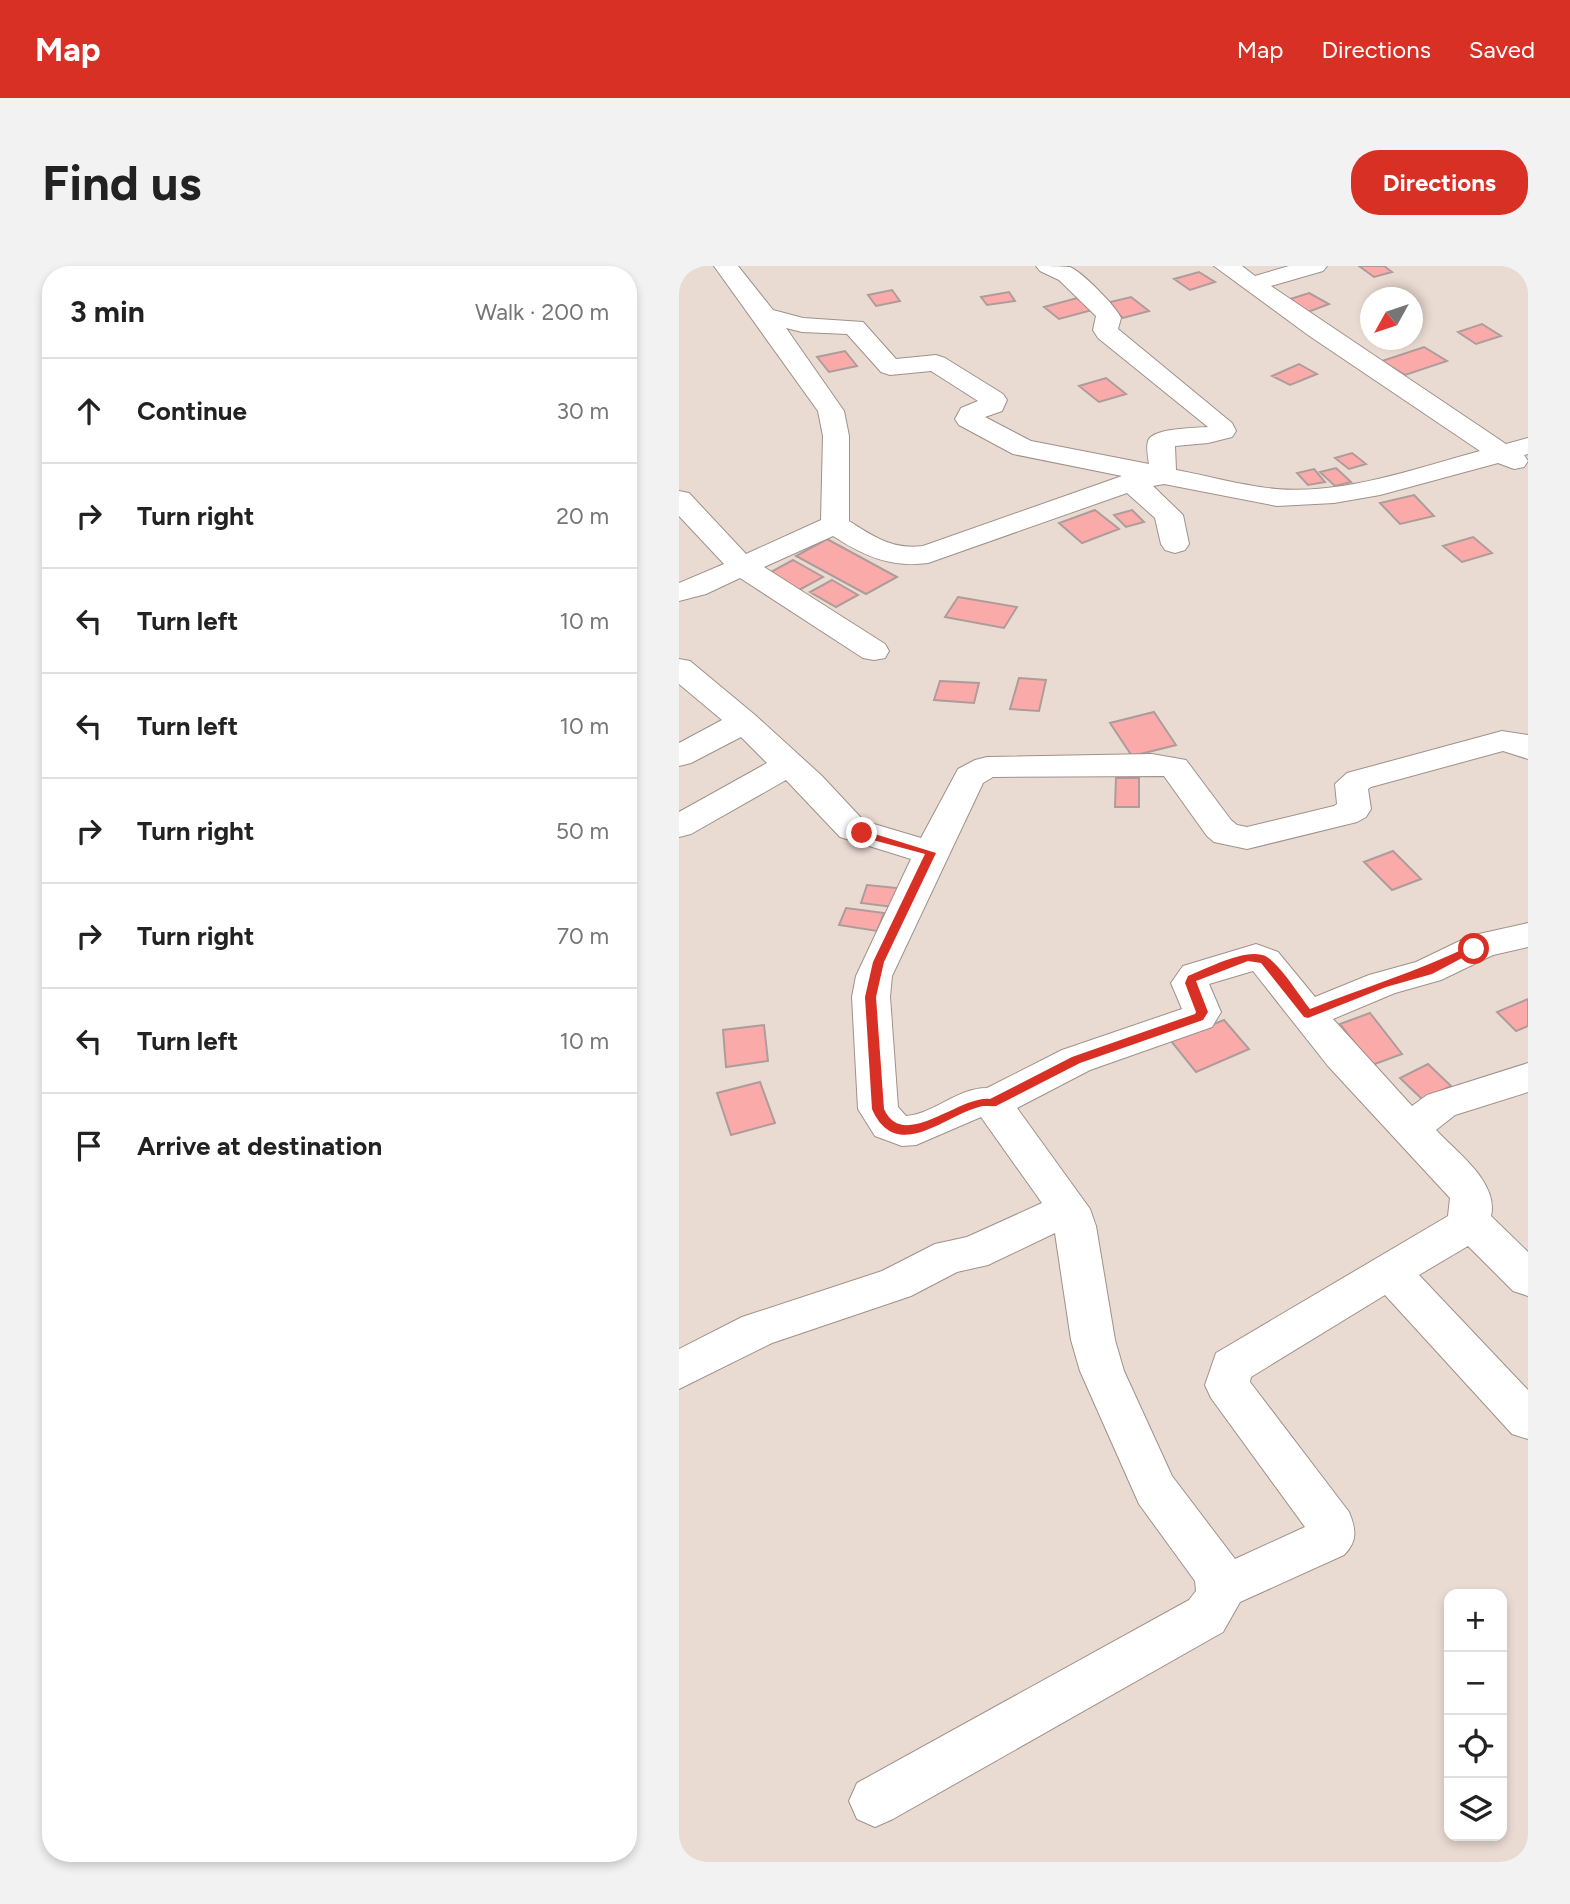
<!DOCTYPE html>
<html lang="en">
<head>
<meta charset="utf-8">
<style>
	body { margin:0; font-family:Figtree,sans-serif; background:#f2f2f2; color:#222 }
	.controls { position:absolute; right:21px; bottom:21px; display:grid; overflow:hidden; border-radius:14px; box-shadow:0 4px 10px #0003 }
	.controls button { width:63px; height:63px; display:grid; place-items:center; padding:0; border:0; border-bottom:2px solid #e0e0e0; background:#fff; color:#222; font:35px sans-serif }
	.compass { position:absolute; left:681px; top:21px; width:63px; height:63px; border-radius:50%; background:#fff; box-shadow:0 4px 10px #0003; rotate:230deg }
	.stop { position:absolute; width:21px; height:21px; margin:-16px; border:5px solid #d93025; border-radius:50%; background:#fff }
	.stop.end { background:#d93025; border-color:#fff; box-shadow:0 2px 7px #0008 }
	.list { margin:0; padding:0; list-style:none }
	h2 { display:flex; justify-content:space-between; align-items:center; height:91px; margin:0; padding:0 28px; font-size:30px }
	h2 small { font-size:23px; font-weight:400; color:#767676 }
	.list li { display:grid; grid-template-columns:46px 1fr auto; gap:21px; align-items:center; box-sizing:border-box; height:105px; padding:0 28px; border-top:2px solid #e0e0e0 }
	.list b { display:block; font-size:26px; white-space:nowrap }
	.list em { font-size:23px; font-style:normal; color:#767676 }
	.icon { flex:none; width:38px; height:38px; fill:none; stroke:currentColor; stroke-width:2; stroke-linecap:round; stroke-linejoin:round }
	.map { position:relative; flex:none; width:849px; height:1596px; overflow:hidden; border-radius:28px }
	header { display:flex; align-items:center; gap:42px; box-sizing:border-box; height:98px; padding:0 35px; background:#d93025; color:#fff }
	header strong { font-size:33px }
	nav { display:flex; gap:38px; margin-inline-start:auto; font-size:24px }
	.intro { display:flex; align-items:center; justify-content:space-between; box-sizing:border-box; height:168px; padding:0 42px }
	h1 { margin:0; font-size:49px }
	.button { padding:18px 32px; border-radius:28px; background:#d93025; color:#fff; font-size:24px; font-weight:700 }
	main { display:flex; gap:42px; padding:0 42px }
	aside { flex:1; background:#fff; border-radius:28px; box-shadow:0 4px 10px #0003 }
	.map>svg:first-child { display:block }
	.building { fill:#faaba9; stroke:#ad9c9b; stroke-width:2 }
	.lines { fill:none; stroke-linecap:round; stroke-linejoin:round }
	.minor-casing { stroke:#9f9189; stroke-width:2 }
	.minor { fill:#fff; fill-rule:evenodd }
	.route { fill:#d93025 }
</style>
</head>
<body>
<header>
<strong>Map</strong>
<nav><a>Map</a><a>Directions</a><a>Saved</a></nav>
</header>
<div class="intro"><h1>Find us</h1><a class="button">Directions</a></div>
<main>
<aside>
<h2>3 min<small>Walk · 200 m</small></h2>
<ul class="list">
<li><svg class="icon" aria-label="ahead" viewBox="0 0 24 24"><path d="M12 20V5M6 11l6-6 6 6"/></svg><div><b>Continue</b></div><em>30 m</em></li>
<li><svg class="icon" aria-label="right" viewBox="0 0 24 24"><path d="M7 20v-9h11M14 6l5 5-5 5"/></svg><div><b>Turn right</b></div><em>20 m</em></li>
<li><svg class="icon" aria-label="left" viewBox="0 0 24 24"><path d="M17 20v-9H6M10 6l-5 5 5 5"/></svg><div><b>Turn left</b></div><em>10 m</em></li>
<li><svg class="icon" aria-label="left" viewBox="0 0 24 24"><path d="M17 20v-9H6M10 6l-5 5 5 5"/></svg><div><b>Turn left</b></div><em>10 m</em></li>
<li><svg class="icon" aria-label="right" viewBox="0 0 24 24"><path d="M7 20v-9h11M14 6l5 5-5 5"/></svg><div><b>Turn right</b></div><em>50 m</em></li>
<li><svg class="icon" aria-label="right" viewBox="0 0 24 24"><path d="M7 20v-9h11M14 6l5 5-5 5"/></svg><div><b>Turn right</b></div><em>70 m</em></li>
<li><svg class="icon" aria-label="left" viewBox="0 0 24 24"><path d="M17 20v-9H6M10 6l-5 5 5 5"/></svg><div><b>Turn left</b></div><em>10 m</em></li>
<li><svg class="icon" aria-label="arrive" viewBox="0 0 24 24"><path d="M6 21V4h12l-3 4 3 4H6"/></svg><div><b>Arrive at destination</b></div></li>
</ul>
</aside>
<div class="map">
<svg width="849" height="1596" viewBox="0 0 849 1596">
	<rect width="100%" height="100%" fill="#eadbd2"/>
	<path class="building" d="M 680,0 L 705,0 L 713,6 L 695,11 Z
		M 520,6 L 536,16 L 511,24 L 495,13 Z
		M 213,24 L 221,35 L 197,40 L 189,29 Z
		M 330,26 L 336,35 L 308,39 L 302,31 Z
		M 630,27 L 650,38 L 629,46 L 608,34 Z
		M 452,31 L 470,45 L 444,52 L 427,37 Z
		M 398,32 L 413,44 L 380,53 L 365,41 Z
		M 803,58 L 822,70 L 797,78 L 779,66 Z
		M 745,81 L 768,95 L 726,109 L 703,95 Z
		M 166,85 L 178,100 L 150,106 L 138,91 Z
		M 620,98 L 638,108 L 611,119 L 593,110 Z
		M 427,112 L 447,128 L 420,136 L 400,120 Z
		M 673,187 L 687,198 L 670,203 L 656,192 Z
		M 657,202 L 672,216 L 656,220 L 641,206 Z
		M 635,203 L 646,216 L 629,219 L 618,207 Z
		M 735,229 L 755,250 L 721,258 L 701,237 Z
		M 416,244 L 440,263 L 403,277 L 380,257 Z
		M 453,244 L 465,256 L 447,261 L 435,249 Z
		M 794,271 L 813,287 L 783,296 L 764,280 Z
		M 148,273 L 218,311 L 187,328 L 117,290 Z
		M 114,294 L 144,311 L 120,324 L 90,307 Z
		M 153,314 L 179,329 L 157,341 L 131,326 Z
		M 279,331 L 338,341 L 325,362 L 266,351 Z
		M 340,412 L 367,414 L 360,445 L 331,443 Z
		M 261,415 L 300,417 L 295,437 L 255,434 Z
		M 475,446 L 497,479 L 453,490 L 431,457 Z
		M 437,512 L 460,512 L 460,541 L 436,541 Z
		M 714,585 L 742,613 L 713,624 L 685,596 Z
		M 188,619 L 228,623 L 222,642 L 182,637 Z
		M 167,642 L 205,647 L 198,665 L 160,659 Z
		M 849,733 L 849,760 L 837,765 L 818,746 Z
		M 691,747 L 723,788 L 693,799 L 661,758 Z
		M 545,754 L 570,783 L 517,806 L 492,775 Z
		M 85,759 L 89,795 L 47,801 L 44,764 Z
		M 749,798 L 772,820 L 744,834 L 721,812 Z
		M 81,816 L 96,857 L 52,869 L 38,827 Z"/>
	<g class="lines">
		<defs>
			<path id="minor" d="M 35,0 L 59,0 L 94,44 L 124,52 L 184,56 L 217,93 L 257,89 L 266,92 L 324,128 L 328,134 L 323,145 L 306,151 L 352,175 L 470,198 C 469,192 467,182 469,175 C 473,162 516,162 529,161 L 419,72 L 414,64 L 417,50 L 380,14 L 361,5 L 357,0 C 368,0 381,0 391,1 C 403,6 437,40 442,52 L 439,63 L 553,157 L 557,165 L 553,171 L 529,177 L 496,180 L 497,204 C 530,210 564,220 597,223 C 664,229 738,202 801,185 L 629,69 L 535,0 L 563,0 L 576,10 L 610,0 L 648,0 L 644,5 L 592,20 L 827,178 L 849,172 L 849,188 L 845,189 L 849,195 L 845,201 L 835,203 L 819,197 L 701,229 L 655,237 L 598,240 L 485,218 L 474,220 L 504,249 L 510,278 L 506,284 L 496,287 L 486,284 L 482,278 L 476,252 L 448,227 L 249,297 C 212,302 185,290 154,270 L 85,301 L 206,378 L 210,385 L 206,392 L 195,394 L 184,392 L 61,312 L 27,328 L 0,335 L 0,317 L 45,298 L 0,250 L 0,225 L 10,227 L 67,288 L 142,254 L 144,170 L 139,145 ZM 107,62 L 123,66 L 168,68 L 202,106 L 211,109 L 252,105 L 299,135 L 282,142 L 276,153 L 280,159 L 334,188 L 443,210 L 244,280 C 214,284 195,271 170,255 L 170,170 L 165,145 Z
				M 0,393 L 11,395 L 76,449 L 143,510 L 185,555 L 242,572 L 279,503 L 296,494 L 308,491 L 473,488 L 507,494 L 552,554 L 558,559 L 568,561 L 655,540 L 658,538 L 656,518 L 668,507 L 823,465 L 849,469 L 849,493 L 824,485 L 692,521 L 689,523 L 692,543 L 687,551 L 678,556 L 568,583 L 535,576 L 528,570 L 485,510 L 314,511 L 304,517 L 213,710 L 211,731 L 219,841 L 227,850 C 255,848 278,822 308,822 L 383,784 L 503,743 L 492,717 L 504,700 L 577,678 L 599,686 L 636,731 L 690,709 L 737,696 L 791,670 L 849,657 L 849,681 L 814,689 L 762,714 L 716,727 L 654,753 L 733,840 L 748,829 L 849,797 L 849,826 L 776,849 L 757,864 C 777,886 820,916 812,950 L 849,986 L 849,1030 L 834,1025 L 789,980 L 740,1009 L 849,1124 L 849,1173 L 833,1168 L 706,1029 L 572,1111 L 571,1116 L 670,1246 C 677,1263 679,1275 665,1289 L 561,1336 L 544,1366 L 214,1553 L 196,1561 L 178,1553 L 170,1535 L 178,1517 L 510,1334 L 517,1325 L 516,1315 L 460,1238 L 401,1105 L 392,1074 L 376,967 L 309,999 L 278,1006 L 232,1030 L 93,1077 L 0,1123 L 0,1083 L 63,1051 L 203,1005 L 256,978 L 288,971 L 363,937 L 302,851 L 237,879 L 223,880 L 196,870 L 179,843 L 173,731 L 177,710 L 232,593 L 161,571 L 107,514 L 12,568 L 0,571 L 0,546 L 88,497 L 62,471 L 12,497 L 0,500 L 0,477 L 43,454 L 0,418 ZM 574,705 L 649,800 L 771,932 L 769,950 L 537,1087 L 526,1119 L 532,1132 L 626,1261 L 556,1293 L 493,1210 L 445,1105 L 436,1074 L 417,960 L 411,943 L 338,842 L 411,804 L 533,761 L 542,746 L 530,718 Z"/>
		</defs>
		<use href="#minor" class="minor-casing"/>
		<use href="#minor" class="minor"/>
	</g>
	<path class="route" d="M 183,564 L 257,587 L 205,696 L 197,731 L 205,843 C 224,886 281,829 311,833 L 393,791 L 516,748 L 517,746 L 506,717 L 509,710 C 528,703 569,680 588,691 C 602,700 620,729 631,743 C 684,722 739,705 791,680 L 800,683 L 753,708 L 707,721 L 629,752 L 625,751 L 582,697 L 569,695 L 517,715 L 529,746 L 524,754 L 401,797 L 317,840 C 311,841 305,839 300,841 C 267,849 217,898 193,843 L 186,731 L 194,696 L 246,588 L 179,570 L 179,565 Z"/>
</svg>
<div class="controls">
<button>+</button>
<button>−</button>
<button><svg class="icon" aria-label="locate" viewBox="0 0 24 24"><circle cx="12" cy="12" r="6"/><path d="M12 2v4M12 18v4M2 12h4M18 12h4"/></svg></button>
<button><svg class="icon" aria-label="layers" viewBox="0 0 24 24"><path d="M12 4l9 5-9 5-9-5zM3 14l9 5 9-5"/></svg></button>
</div>
<svg class="compass" viewBox="-18 -18 36 36"><path d="M0-13l5 13h-10z" fill="#e53935"/><path d="M0 13l5-13h-10z" fill="#767676"/></svg>
<div class="stop" style="left:795px;top:683px"></div>
<div class="stop end" style="left:183px;top:567px"></div>
</div>
</main>
</body>
</html>
